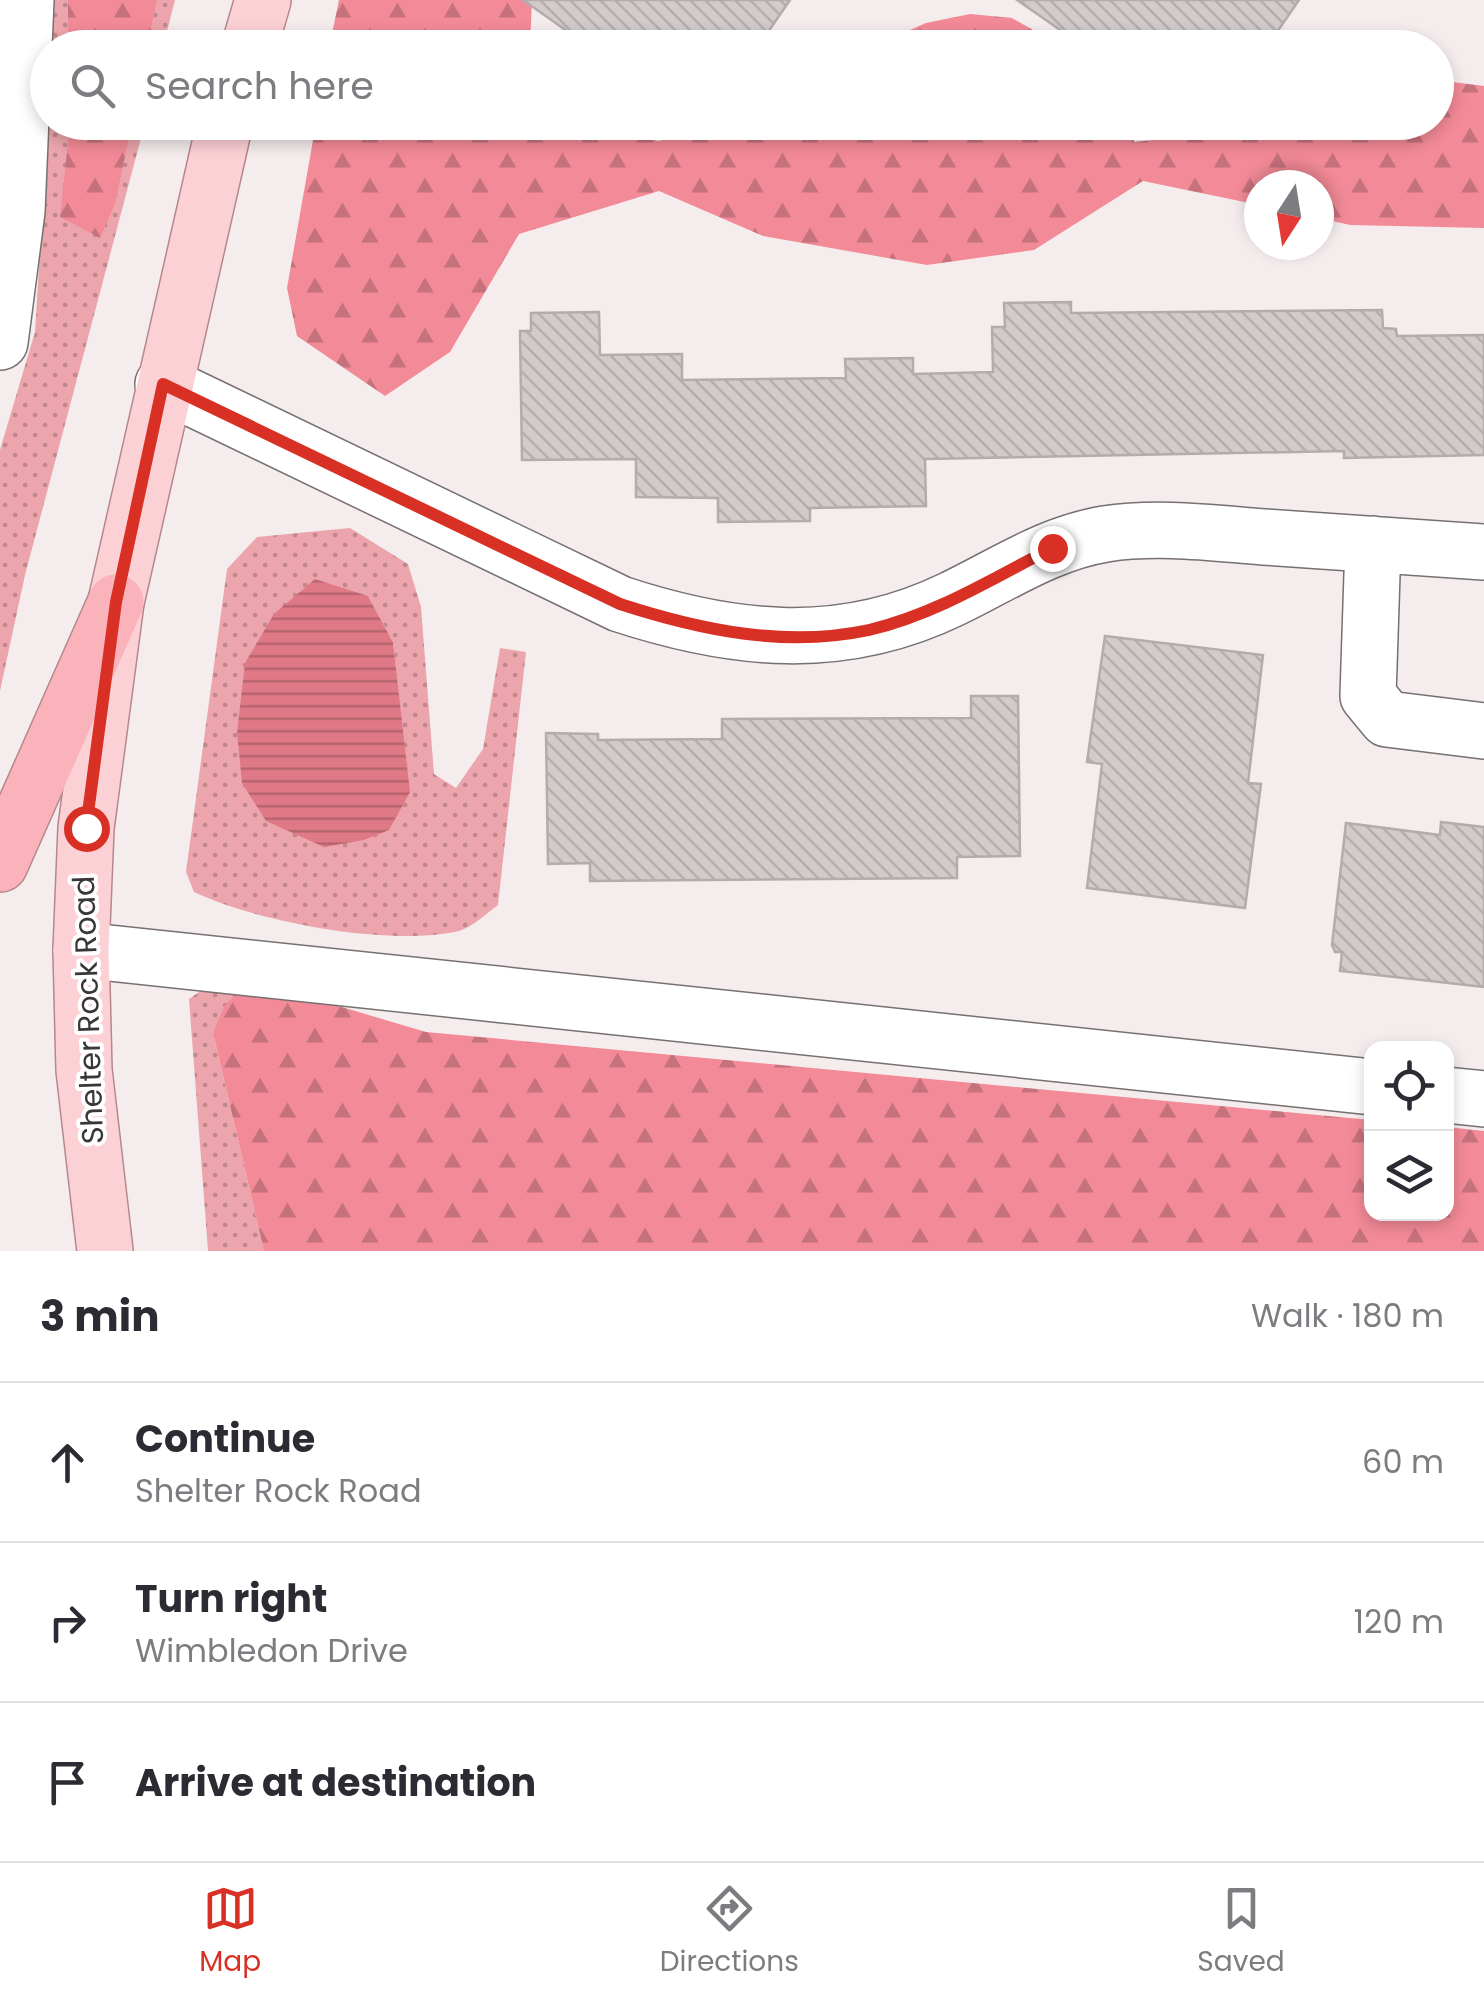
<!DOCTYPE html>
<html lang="en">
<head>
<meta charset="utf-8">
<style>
	body { margin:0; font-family:Poppins,sans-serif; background:#f7f7f7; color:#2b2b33 }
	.controls { position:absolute; right:30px; bottom:30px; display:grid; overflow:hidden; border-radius:20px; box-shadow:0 5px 15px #0003 }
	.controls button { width:90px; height:90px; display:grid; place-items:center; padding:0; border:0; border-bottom:2px solid #e1e1e2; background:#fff; color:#2b2b33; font:50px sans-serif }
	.compass { position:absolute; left:1244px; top:170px; width:90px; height:90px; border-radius:50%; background:#fff; box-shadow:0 5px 15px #0003; rotate:192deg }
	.stop { position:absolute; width:30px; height:30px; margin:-22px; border:8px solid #d93025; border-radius:50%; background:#fff }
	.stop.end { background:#d93025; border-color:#fff; box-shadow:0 2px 10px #0008 }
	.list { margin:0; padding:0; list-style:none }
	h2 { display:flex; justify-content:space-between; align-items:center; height:130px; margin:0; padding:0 40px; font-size:42px }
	h2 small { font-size:32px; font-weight:400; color:#7c7c81 }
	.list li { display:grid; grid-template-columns:65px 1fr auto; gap:30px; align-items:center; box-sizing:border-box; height:160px; padding:0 40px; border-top:2px solid #e1e1e2 }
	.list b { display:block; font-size:38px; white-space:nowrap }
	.list p { margin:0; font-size:32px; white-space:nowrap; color:#7c7c81 }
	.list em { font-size:32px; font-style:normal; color:#7c7c81 }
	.icon { flex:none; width:55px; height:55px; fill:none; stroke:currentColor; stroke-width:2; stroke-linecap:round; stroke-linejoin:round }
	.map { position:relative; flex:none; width:1484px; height:1251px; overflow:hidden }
	.search { position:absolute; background:#fff; box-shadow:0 5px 15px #0003; left:30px; right:30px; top:30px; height:110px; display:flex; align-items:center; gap:25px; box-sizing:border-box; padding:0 35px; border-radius:55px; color:#7c7c81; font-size:38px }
	.sheet { height:610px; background:#fff }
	nav { display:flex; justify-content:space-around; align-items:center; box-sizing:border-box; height:140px; border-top:2px solid #e1e1e2; background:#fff; font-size:28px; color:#7c7c81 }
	nav a { display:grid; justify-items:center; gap:5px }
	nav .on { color:#d93025 }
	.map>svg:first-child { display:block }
	.grass { fill:url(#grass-dots); fill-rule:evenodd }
	.forest { fill:url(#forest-firs) }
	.water { fill:url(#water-rules) }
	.building { fill:url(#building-back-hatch); stroke:#b4acac; stroke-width:2.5 }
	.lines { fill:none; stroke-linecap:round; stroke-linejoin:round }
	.minor-casing { stroke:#777070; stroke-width:58 }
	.major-casing { stroke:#b6878c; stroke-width:58 }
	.highway-casing { stroke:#b6878c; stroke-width:58 }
	.minor { stroke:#fff; stroke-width:55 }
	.major { stroke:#fcd1d6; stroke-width:55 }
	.highway { stroke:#fab3ba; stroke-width:55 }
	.route { stroke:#d93025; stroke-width:12 }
	.labels { text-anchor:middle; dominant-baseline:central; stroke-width:8; stroke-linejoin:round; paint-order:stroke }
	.street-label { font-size:30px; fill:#393636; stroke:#fff }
</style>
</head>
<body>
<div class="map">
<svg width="1484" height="1251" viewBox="0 0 1484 1251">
	<defs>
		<pattern id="grass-dots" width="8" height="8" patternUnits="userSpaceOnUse" patternTransform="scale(2.5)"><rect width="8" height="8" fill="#eca5ac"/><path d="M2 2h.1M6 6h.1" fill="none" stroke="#c0878d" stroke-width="1.8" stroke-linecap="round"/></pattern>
		<pattern id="forest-firs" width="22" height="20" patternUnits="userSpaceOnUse" patternTransform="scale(2.5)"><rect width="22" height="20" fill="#f38a97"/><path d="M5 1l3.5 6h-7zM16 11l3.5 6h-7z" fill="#c6727c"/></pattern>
		<pattern id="water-rules" width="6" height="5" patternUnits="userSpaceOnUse" patternTransform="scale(2.5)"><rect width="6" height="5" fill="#e07986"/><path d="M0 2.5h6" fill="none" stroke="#b7646e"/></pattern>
		<pattern id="building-back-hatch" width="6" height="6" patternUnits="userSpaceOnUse" patternTransform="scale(2.5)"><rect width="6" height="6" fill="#d2cacb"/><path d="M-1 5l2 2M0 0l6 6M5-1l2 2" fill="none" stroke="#b5aeaf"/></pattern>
	</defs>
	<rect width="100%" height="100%" fill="#f5eded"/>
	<path class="grass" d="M 49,0 L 175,0 L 163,47 L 48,48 Z
		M 48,122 L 145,123 L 25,575 L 0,691 L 0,450 L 35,332 Z
		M 350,528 L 408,564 L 421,607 L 434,774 L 456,788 L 483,749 L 500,648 L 526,652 L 498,905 C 486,914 472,927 459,931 C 390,947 257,922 194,892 L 186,872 L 227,569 L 257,537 ZM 368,596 L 393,642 L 401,718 Z
		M 217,980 L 251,980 L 213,1033 L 264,1251 L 208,1251 L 189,999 Z"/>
	<path class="forest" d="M 68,0 L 157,0 L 147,47 L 68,47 Z
		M 339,0 L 532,0 L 530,47 L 329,48 Z
		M 970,14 L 1012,18 L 1063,47 L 871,47 L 926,23 Z
		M 1437,80 L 1484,86 L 1484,228 L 1350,225 L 1319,218 L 1319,185 L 1259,185 L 1259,205 L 1143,181 L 1034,250 L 927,265 L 763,236 L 659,191 L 519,234 L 450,352 L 385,396 L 297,336 L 287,288 L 316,123 L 610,123 L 658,141 L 754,122 L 1133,122 L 1134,142 L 1163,139 L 1196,123 L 1436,122 Z
		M 70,123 L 132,123 L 115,204 L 100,238 L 60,217 Z
		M 251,980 L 426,1032 L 1371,1120 L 1372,1214 L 1446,1214 L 1447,1127 L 1484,1131 L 1484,1251 L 264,1251 L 213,1033 L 225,1005 Z"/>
	<path class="water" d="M 315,579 L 368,596 L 393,642 L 410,792 L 389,830 L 364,840 L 324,847 L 266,821 L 242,783 L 237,733 L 245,663 L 274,614 Z"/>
	<path class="building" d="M 523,0 L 790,0 L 757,48 L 591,48 Z
		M 1017,0 L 1299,0 L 1266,48 L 1227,48 L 1203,31 L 1191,48 L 1086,48 Z
		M 1071,302 L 1071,313 L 1382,310 L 1383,328 L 1396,329 L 1397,336 L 1484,335 L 1484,455 L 1344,458 L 1344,451 L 925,459 L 926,506 L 810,508 L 810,521 L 718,522 L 718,498 L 636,497 L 636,459 L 522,460 L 520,331 L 531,331 L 531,313 L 599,312 L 600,355 L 682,354 L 682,380 L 846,378 L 845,359 L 913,358 L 913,374 L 993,372 L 992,327 L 1005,327 L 1004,303 Z
		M 1105,636 L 1263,655 L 1248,783 L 1261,784 L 1245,908 L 1087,888 L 1102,764 L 1087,762 Z
		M 971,696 L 1018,696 L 1020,856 L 957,857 L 957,878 L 590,881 L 590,863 L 548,864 L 546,733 L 598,734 L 598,740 L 722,739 L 722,719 L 971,718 Z
		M 1441,822 L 1484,827 L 1484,987 L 1340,971 L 1342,952 L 1335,952 L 1332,945 L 1346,823 L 1440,835 Z"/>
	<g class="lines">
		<defs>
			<path id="minor" d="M 0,342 L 17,211 L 26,0
				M 163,384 L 620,604 C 733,641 841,653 952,599 C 1002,575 1049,543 1105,534 C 1158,526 1212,533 1264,537 C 1338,542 1411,547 1484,552
				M 1373,544 L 1368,696 L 1387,719 L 1484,731
				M 81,950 L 1372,1087
				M 1446,1095 L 1484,1099"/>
			<path id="major" d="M 249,48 L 263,0
				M 105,1251 L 84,1070 L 81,950 L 86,828 L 116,602 L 225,122"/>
			<path id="highway" d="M 0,864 L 116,602"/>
		</defs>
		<use href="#minor" class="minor-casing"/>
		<use href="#major" class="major-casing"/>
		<use href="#highway" class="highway-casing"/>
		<use href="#minor" class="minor"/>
		<use href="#major" class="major"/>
		<use href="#highway" class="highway"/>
	</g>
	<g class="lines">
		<path class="route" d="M 86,828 L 116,602 L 163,384 L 620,604 C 700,630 785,648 869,630 C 934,615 994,578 1052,548"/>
	</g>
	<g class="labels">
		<g class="street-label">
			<text transform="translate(88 1010) rotate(-92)">Shelter Rock Road</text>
		</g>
	</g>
</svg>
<div class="controls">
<button><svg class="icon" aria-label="locate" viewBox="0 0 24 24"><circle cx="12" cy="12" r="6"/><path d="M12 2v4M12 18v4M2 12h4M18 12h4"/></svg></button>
<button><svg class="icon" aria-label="layers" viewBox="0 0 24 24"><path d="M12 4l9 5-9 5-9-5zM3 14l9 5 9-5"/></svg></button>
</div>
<svg class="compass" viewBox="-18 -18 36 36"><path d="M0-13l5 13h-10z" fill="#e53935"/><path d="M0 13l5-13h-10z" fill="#7c7c81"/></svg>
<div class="stop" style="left:86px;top:828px"></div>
<div class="stop end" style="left:1052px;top:548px"></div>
<div class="search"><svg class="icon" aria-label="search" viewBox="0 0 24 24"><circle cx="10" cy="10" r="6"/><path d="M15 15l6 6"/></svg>Search here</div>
</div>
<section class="sheet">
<h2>3 min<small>Walk · 180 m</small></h2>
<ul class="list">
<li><svg class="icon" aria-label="ahead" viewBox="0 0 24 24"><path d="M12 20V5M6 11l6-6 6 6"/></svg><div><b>Continue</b><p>Shelter Rock Road</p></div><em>60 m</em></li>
<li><svg class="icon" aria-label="right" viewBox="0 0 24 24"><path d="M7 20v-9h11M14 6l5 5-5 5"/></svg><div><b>Turn right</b><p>Wimbledon Drive</p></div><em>120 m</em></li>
<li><svg class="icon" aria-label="arrive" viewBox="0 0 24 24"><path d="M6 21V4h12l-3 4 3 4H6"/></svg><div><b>Arrive at destination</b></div></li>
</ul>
</section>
<nav>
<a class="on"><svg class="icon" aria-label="map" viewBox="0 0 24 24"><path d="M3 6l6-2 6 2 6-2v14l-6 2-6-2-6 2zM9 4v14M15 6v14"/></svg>Map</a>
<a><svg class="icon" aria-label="directions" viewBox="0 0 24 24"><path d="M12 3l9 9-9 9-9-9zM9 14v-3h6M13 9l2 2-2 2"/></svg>Directions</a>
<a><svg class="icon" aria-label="saved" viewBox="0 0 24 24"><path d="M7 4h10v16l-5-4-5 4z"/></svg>Saved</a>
</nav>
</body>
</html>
